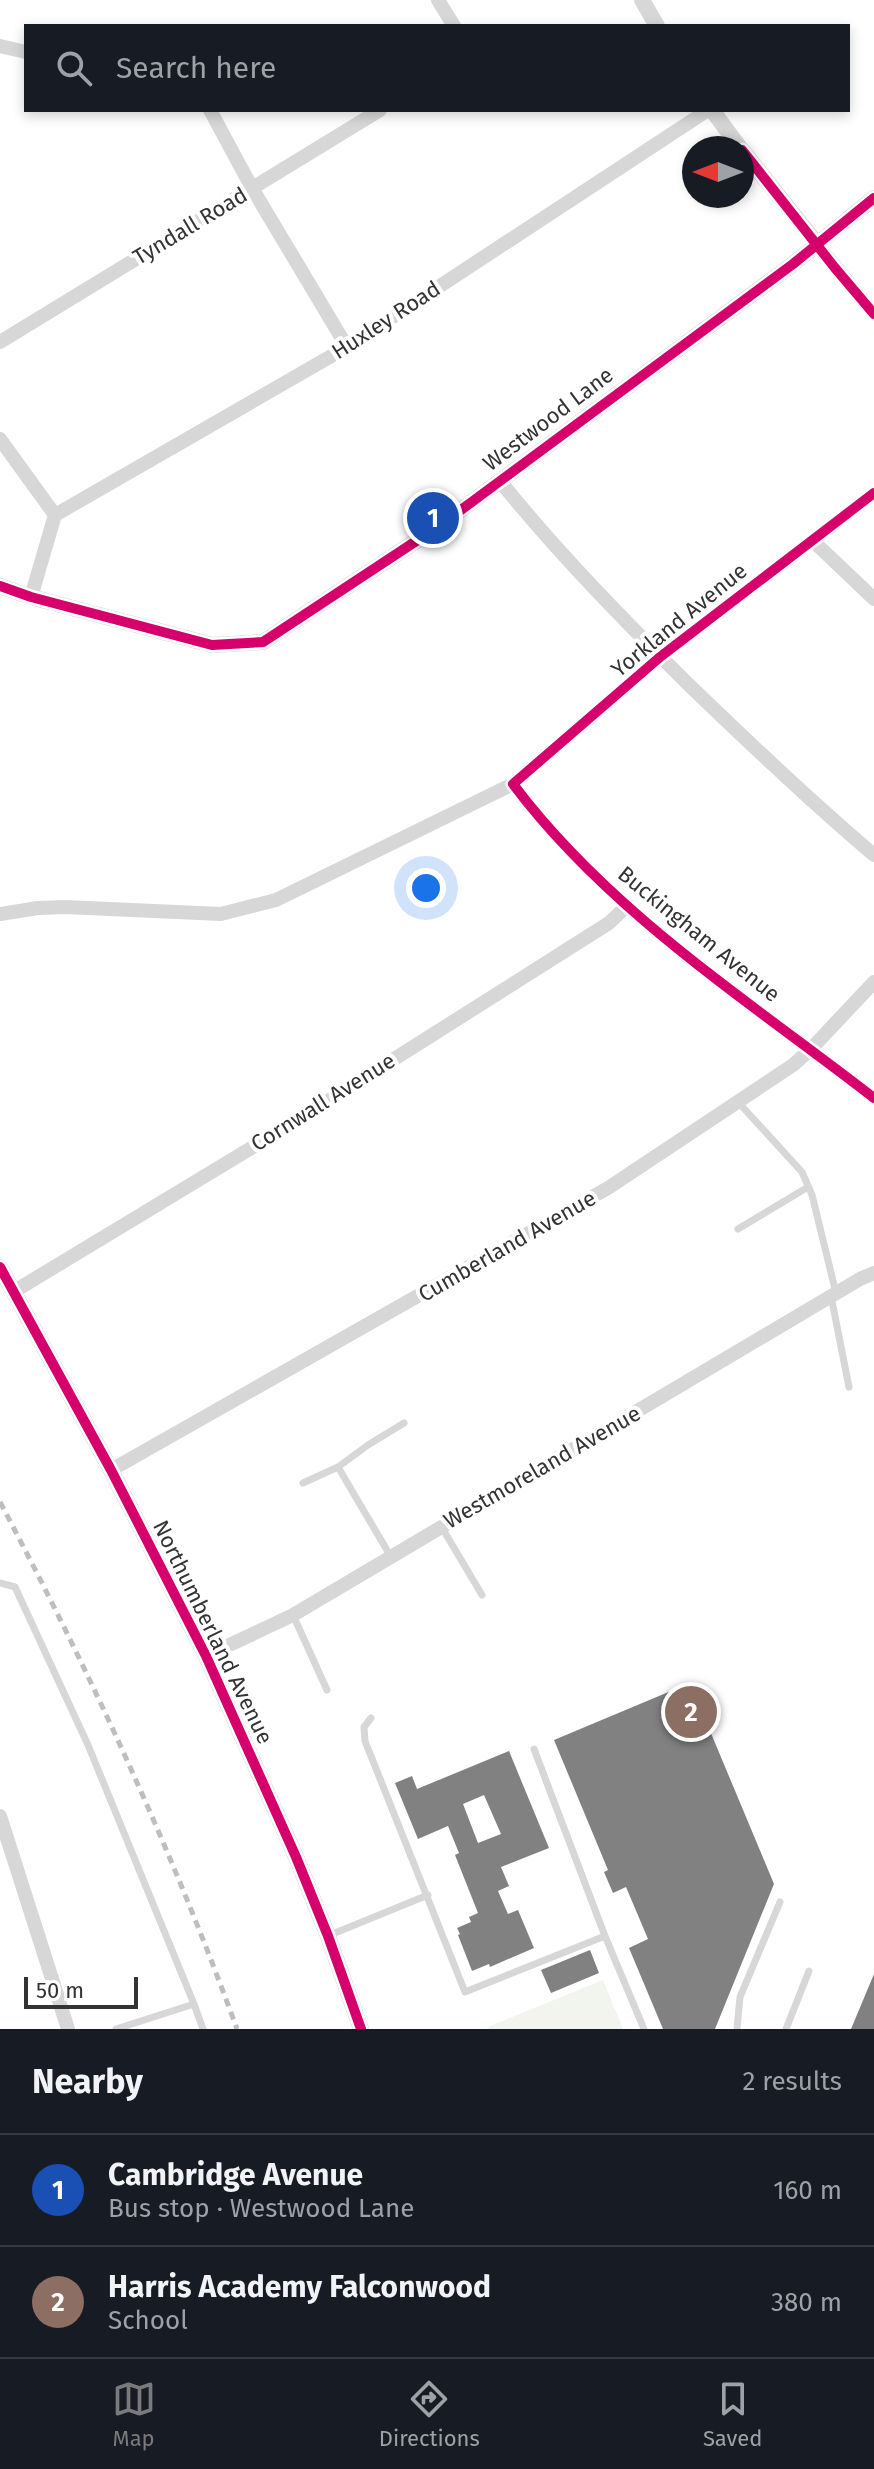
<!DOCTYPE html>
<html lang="en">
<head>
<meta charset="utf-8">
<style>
	body { margin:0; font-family:"Fira Sans",sans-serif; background:#20242c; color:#f1f3f6 }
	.compass { position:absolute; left:682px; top:136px; width:72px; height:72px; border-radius:50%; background:#171b24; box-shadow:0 4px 12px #0003; rotate:270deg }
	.scale { position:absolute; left:24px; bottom:20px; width:114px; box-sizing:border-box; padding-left:8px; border:4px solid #333; border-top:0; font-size:22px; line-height:28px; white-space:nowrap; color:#333; -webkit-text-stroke:6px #fff; paint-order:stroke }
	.you { position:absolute; left:426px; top:888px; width:28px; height:28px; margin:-20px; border:6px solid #fff; border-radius:50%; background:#1a73e8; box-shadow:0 0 0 12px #1a73e833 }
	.badge { display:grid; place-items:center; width:52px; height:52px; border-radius:50%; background:#7a7a7a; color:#fff; font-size:26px; font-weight:700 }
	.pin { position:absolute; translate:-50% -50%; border:4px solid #fff; box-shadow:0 2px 8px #0006 }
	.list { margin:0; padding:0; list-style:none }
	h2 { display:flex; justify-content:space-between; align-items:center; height:104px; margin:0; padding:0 32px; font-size:34px }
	h2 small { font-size:26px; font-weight:400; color:#9ea1a6 }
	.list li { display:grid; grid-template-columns:52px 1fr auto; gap:24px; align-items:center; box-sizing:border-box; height:112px; padding:0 32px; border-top:2px solid #363941 }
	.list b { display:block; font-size:30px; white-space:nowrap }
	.list p { margin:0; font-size:26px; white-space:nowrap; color:#9ea1a6 }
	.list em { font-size:26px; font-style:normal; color:#9ea1a6 }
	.icon { flex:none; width:44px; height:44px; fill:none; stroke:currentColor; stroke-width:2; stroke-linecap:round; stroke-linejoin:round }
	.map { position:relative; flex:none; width:874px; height:2029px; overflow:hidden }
	.search { position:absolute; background:#171b24; box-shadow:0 4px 12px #0003; left:24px; right:24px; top:24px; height:88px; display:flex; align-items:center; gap:20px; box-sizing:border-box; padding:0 28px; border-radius:0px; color:#9ea1a6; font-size:30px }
	.sheet { height:328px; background:#171b24 }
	nav { display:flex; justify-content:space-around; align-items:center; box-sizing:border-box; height:112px; border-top:2px solid #363941; background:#171b24; font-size:22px; color:#9ea1a6 }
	nav a { display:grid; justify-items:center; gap:4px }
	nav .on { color:#7a7a7a }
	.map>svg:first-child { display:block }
	.green { fill:#f1f5ed }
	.building { fill:#818181; fill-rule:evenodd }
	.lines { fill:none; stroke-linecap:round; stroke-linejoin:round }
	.service { stroke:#d7d7d7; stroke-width:7 }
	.minor { stroke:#d7d7d7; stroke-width:14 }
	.tertiary { stroke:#d7d7d7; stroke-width:16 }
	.rail { stroke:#bebebe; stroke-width:5; stroke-dasharray:8 6; stroke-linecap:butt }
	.cycleway-casing { stroke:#fff; stroke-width:15 }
	.cycleway { stroke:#d6006c; stroke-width:10 }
	.labels { text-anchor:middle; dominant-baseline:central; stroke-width:8; stroke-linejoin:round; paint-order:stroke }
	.street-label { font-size:22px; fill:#333; stroke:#fff }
</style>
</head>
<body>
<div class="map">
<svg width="874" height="2029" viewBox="0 0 874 2029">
	<rect width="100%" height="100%" fill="#fff"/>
	<path class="green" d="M 603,1980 L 623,2029 L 489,2029 L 488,2027 Z"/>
	<path class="building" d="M 690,1683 L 774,1884 L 715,2029 L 663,2029 L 629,1948 L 648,1939 L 626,1887 L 613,1893 L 604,1872 L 608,1870 L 554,1740 Z
		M 509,1751 L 549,1848 L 501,1867 L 509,1886 L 498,1891 L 508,1914 L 518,1910 L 534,1948 L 490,1967 L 489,1964 L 472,1971 L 458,1935 L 460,1934 L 457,1928 L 471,1922 L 469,1917 L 478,1913 L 455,1855 L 459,1853 L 448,1826 L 418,1839 L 395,1783 L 412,1776 L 417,1789 ZM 484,1795 L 501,1834 L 478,1843 L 463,1804 Z
		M 590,1950 L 599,1973 L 551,1993 L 541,1970 Z
		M 874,1974 L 874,2029 L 851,2029 Z"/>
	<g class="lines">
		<path class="service" d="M 738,1102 L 802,1172 L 812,1195 L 836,1293
			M 738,1229 L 808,1187
			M 831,1296 L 849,1387
			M 338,1467 L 368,1445 L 404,1423
			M 303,1483 L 338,1467 L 391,1557
			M 441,1526 L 482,1595
			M 0,1583 L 15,1587 L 88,1745 L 194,2004
			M 293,1615 L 327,1690
			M 371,1718 L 364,1727 L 365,1741 L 465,1992 L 605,1936 L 644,2029
			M 534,1749 L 605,1936
			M 330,1935 L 428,1895
			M 116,2029 L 194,2004 L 203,2029
			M 737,2029 L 740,1997 L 780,1902
			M 786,2029 L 809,1971"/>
		<path class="minor" d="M 438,0 L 454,26
			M 0,46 L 26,52
			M 210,110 L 252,188 L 347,347
			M 817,244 L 874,314
			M 0,342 L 380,110
			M 0,439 L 55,515
			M 500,481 C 557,552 621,617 686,682 C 747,741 809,800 874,855
			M 55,515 L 347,347 L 708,110
			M 812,540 L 874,599
			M 31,597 L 55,515
			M 513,784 C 609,912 749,1001 874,1098
			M 0,914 L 38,908 L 65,907 L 221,914 L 276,900 L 513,784 L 660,657 L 874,493
			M 13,1292 L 301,1118 L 609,923 L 628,905
			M 111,1470 L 608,1188 L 793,1065 L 811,1049 L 874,982
			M 206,1656 L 293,1615 L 860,1279 L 874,1273
			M 0,1816 L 68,2029"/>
		<path class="tertiary" d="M 642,0 L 657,26
			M 712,110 L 740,148
			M 742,150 L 817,244
			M 0,586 L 31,597 L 212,645 L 263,642 L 442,524 L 793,264 L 874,198
			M 0,1267 L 111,1470 L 206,1656 L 296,1857 L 328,1936 L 361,2029"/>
		<path class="rail" d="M 0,1502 C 90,1672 171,1848 237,2029"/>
		<defs>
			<path id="cycleway" d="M 742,150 L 835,268 L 874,314
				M 874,493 L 660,657 L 513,784 C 609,912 749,1001 874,1098
				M 0,586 L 31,597 L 212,645 L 263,642 L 442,524 L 793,264 L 874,198
				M 0,1267 L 111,1470 L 206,1656 L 296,1857 L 328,1936 L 361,2029"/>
		</defs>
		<use href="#cycleway" class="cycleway-casing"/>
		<use href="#cycleway" class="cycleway"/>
	</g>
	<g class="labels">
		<g class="street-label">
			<text transform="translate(190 226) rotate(-31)">Tyndall Road</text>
			<text transform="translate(386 320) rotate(-33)">Huxley Road</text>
			<text transform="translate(548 419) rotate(-37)">Westwood Lane</text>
			<text transform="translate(679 620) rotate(-39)">Yorkland Avenue</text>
			<text transform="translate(699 934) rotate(39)">Buckingham Avenue</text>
			<text transform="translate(323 1102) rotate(-32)">Cornwall Avenue</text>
			<text transform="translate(507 1246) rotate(-30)">Cumberland Avenue</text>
			<text transform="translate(542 1467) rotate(-30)">Westmoreland Avenue</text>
			<text transform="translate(213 1632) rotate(64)">Northumberland Avenue</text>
		</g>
	</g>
</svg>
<svg class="compass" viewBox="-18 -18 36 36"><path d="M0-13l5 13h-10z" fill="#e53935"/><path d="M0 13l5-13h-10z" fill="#9ea1a6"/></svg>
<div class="scale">50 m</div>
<div class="you"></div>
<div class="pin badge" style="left:433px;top:518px;background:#1a4fb4">1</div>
<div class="pin badge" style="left:691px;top:1712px;background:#8d6e63">2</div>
<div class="search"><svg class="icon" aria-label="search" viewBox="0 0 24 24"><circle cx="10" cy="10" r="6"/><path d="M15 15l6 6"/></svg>Search here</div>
</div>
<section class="sheet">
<h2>Nearby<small>2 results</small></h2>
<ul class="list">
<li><span class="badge" style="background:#1a4fb4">1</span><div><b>Cambridge Avenue</b><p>Bus stop · Westwood Lane</p></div><em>160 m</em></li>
<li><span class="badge" style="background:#8d6e63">2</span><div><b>Harris Academy Falconwood</b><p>School</p></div><em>380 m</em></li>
</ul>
</section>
<nav>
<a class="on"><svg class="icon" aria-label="map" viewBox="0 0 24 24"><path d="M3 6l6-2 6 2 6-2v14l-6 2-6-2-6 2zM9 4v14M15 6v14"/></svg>Map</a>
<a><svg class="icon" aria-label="directions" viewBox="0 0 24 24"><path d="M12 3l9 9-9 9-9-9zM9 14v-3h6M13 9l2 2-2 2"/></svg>Directions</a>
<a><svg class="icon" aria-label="saved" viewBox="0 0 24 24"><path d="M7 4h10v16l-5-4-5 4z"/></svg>Saved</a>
</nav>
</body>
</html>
